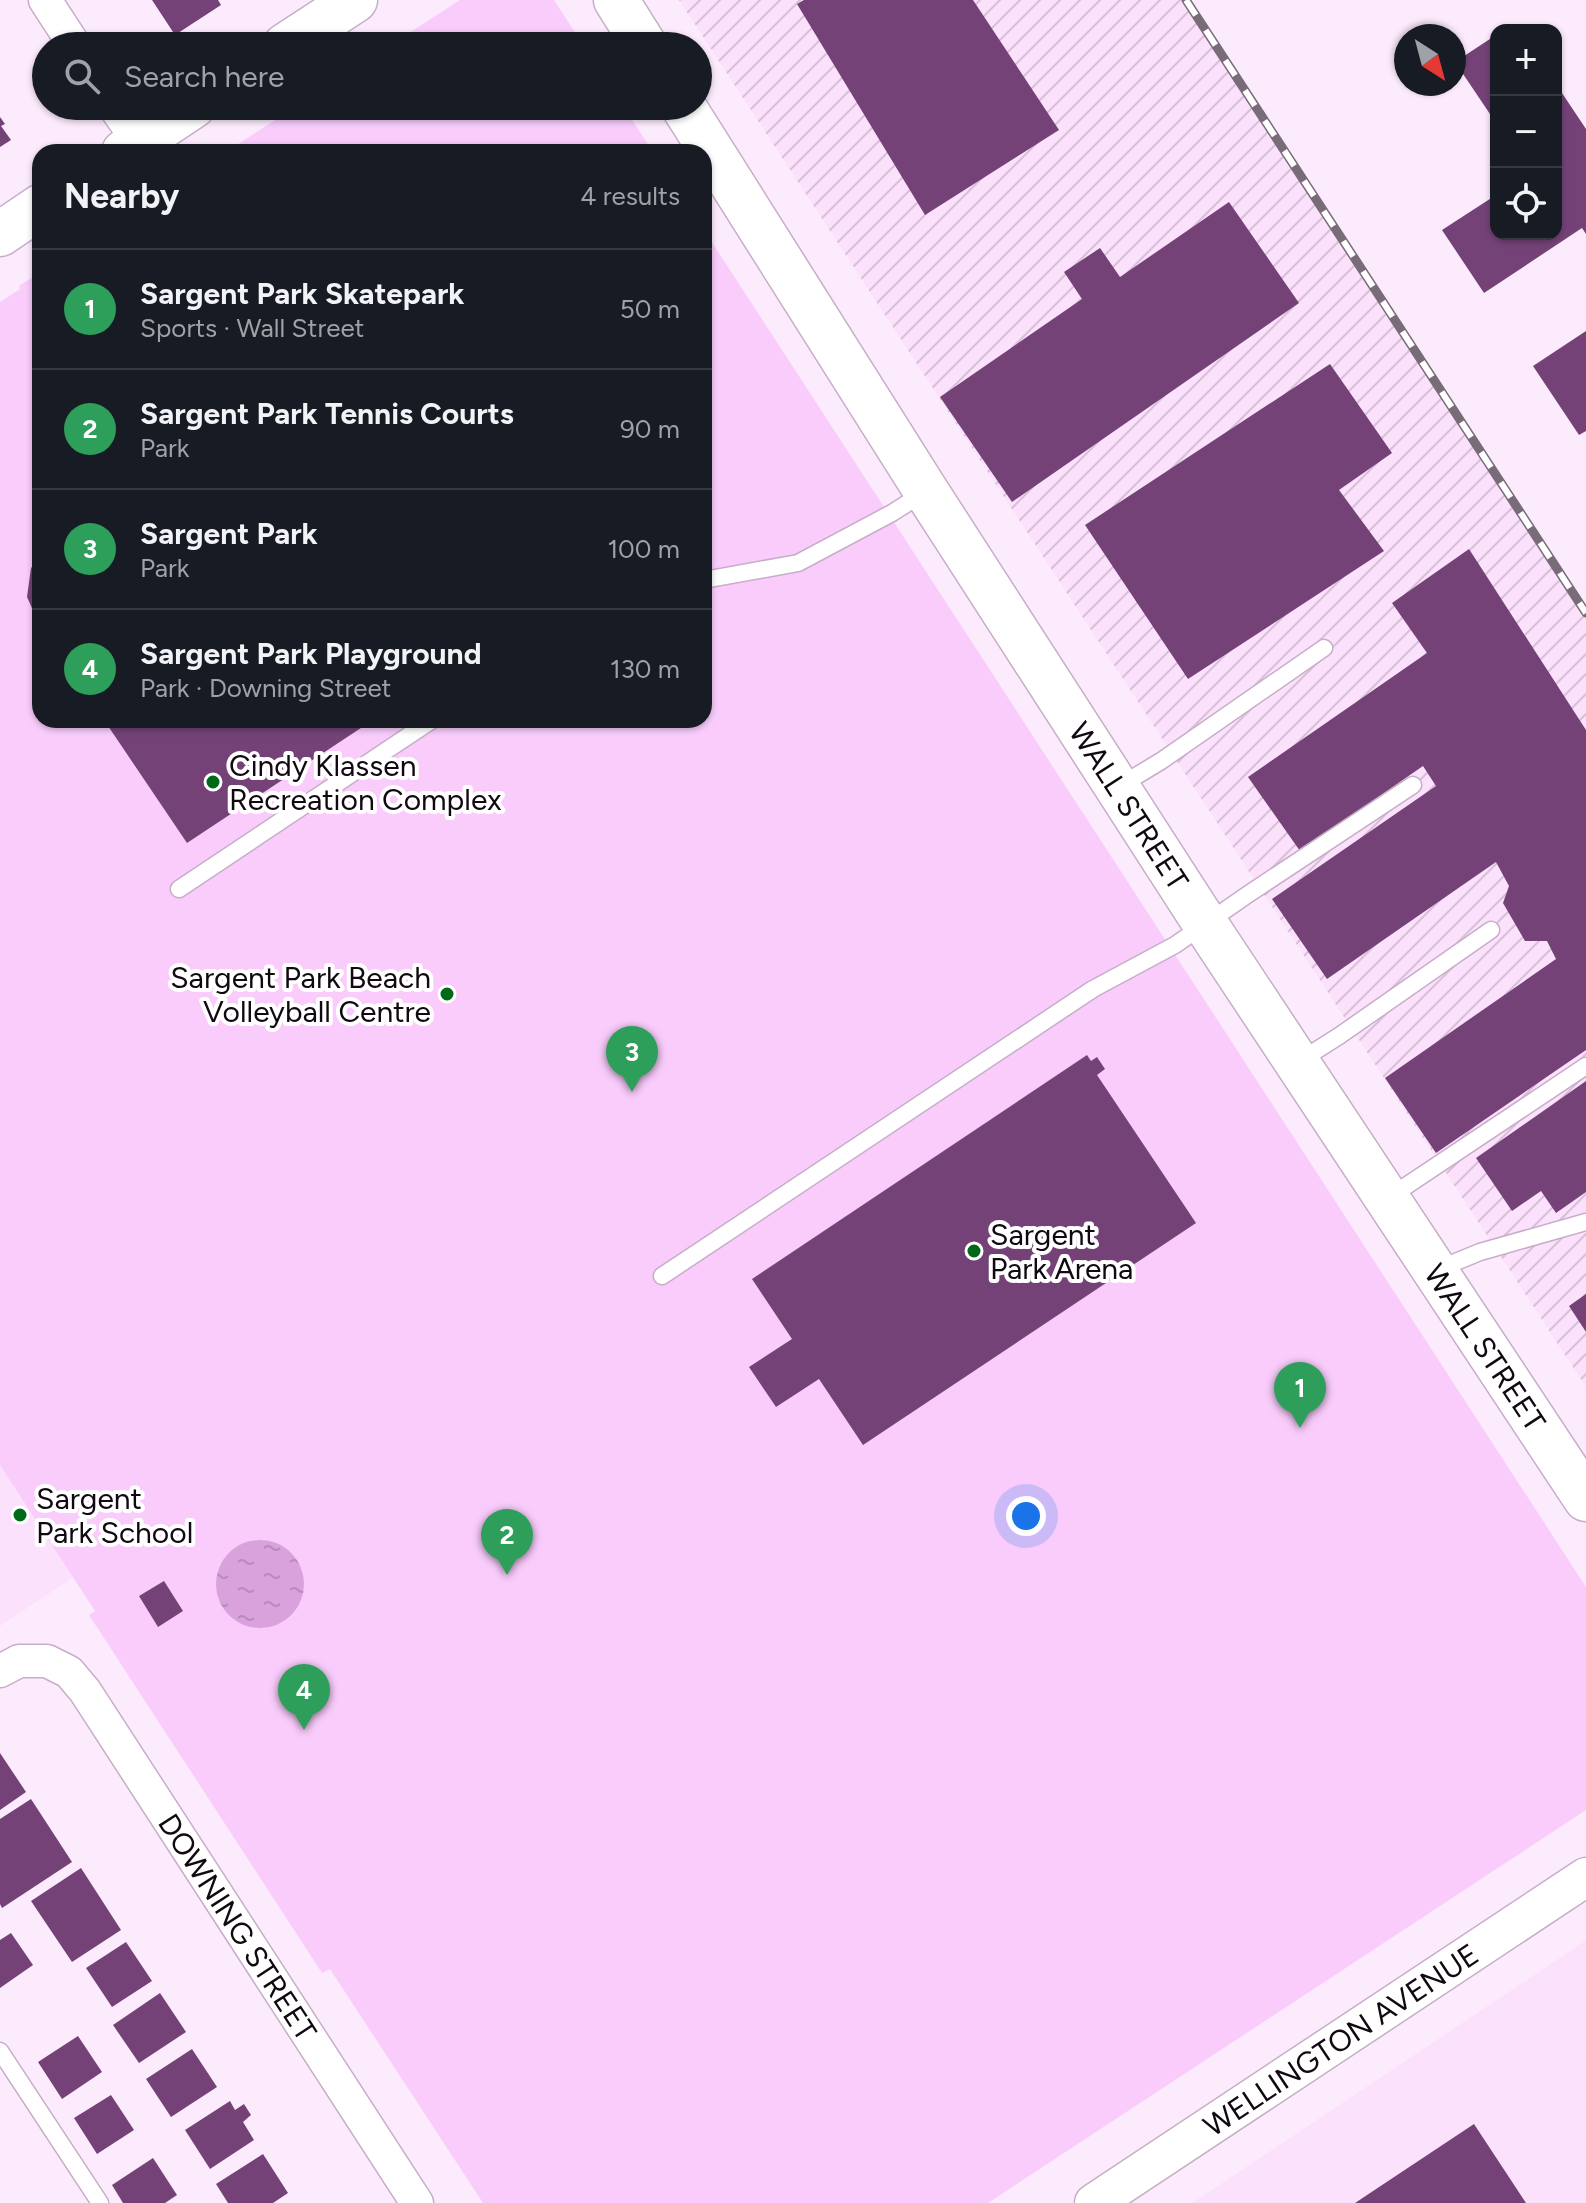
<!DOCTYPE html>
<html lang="en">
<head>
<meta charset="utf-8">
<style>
	body { margin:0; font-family:Figtree,sans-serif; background:#242831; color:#f1f3f6 }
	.controls { position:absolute; right:24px; top:24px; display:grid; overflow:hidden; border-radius:16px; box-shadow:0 2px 6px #0004 }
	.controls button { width:72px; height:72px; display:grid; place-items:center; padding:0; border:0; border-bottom:2px solid #363941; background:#171b24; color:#f1f3f6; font:40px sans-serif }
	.compass { position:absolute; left:1394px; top:24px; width:72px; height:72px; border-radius:50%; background:#171b24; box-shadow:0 2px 6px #0004; rotate:144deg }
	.you { position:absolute; left:1026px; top:1516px; width:28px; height:28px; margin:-20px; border:6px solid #fff; border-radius:50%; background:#1a73e8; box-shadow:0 0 0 12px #1a73e833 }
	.badge { display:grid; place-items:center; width:52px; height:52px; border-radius:50%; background:#b45309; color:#fff; font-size:26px; font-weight:700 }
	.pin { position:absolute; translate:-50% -66px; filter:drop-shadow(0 2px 4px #0008) }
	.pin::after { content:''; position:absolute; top:42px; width:28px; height:24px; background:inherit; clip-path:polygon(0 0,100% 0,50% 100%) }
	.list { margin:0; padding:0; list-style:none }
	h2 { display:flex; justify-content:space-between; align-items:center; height:104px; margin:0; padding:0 32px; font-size:34px }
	h2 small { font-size:26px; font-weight:400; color:#9ea1a6 }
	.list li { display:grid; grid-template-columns:52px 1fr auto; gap:24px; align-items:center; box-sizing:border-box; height:120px; padding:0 32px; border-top:2px solid #363941 }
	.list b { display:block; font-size:30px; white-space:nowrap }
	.list p { margin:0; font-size:26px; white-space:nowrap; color:#9ea1a6 }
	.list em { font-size:26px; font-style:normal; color:#9ea1a6 }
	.icon { flex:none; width:44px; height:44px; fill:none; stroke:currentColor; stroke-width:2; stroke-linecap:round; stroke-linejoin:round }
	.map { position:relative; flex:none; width:1586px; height:2203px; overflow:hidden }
	.search { position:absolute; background:#171b24; box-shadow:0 2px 6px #0004; left:32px; top:32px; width:680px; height:88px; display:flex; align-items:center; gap:20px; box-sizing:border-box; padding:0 28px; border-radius:44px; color:#9ea1a6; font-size:30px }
	.panel { position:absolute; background:#171b24; box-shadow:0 2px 6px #0004; left:32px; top:144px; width:680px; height:584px; border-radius:24px }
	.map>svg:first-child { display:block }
	.built { fill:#fce1fd }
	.industrial { fill:url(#industrial-furrows) }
	.green { fill:#f9ccfb }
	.water { fill:url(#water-ripples) }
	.building { fill:#744277 }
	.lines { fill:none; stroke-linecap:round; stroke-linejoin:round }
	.service-casing { stroke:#c8adc9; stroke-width:19 }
	.minor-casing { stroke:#c8adc9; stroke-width:35 }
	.tertiary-casing { stroke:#c8adc9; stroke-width:41 }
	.secondary-casing { stroke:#c8adc9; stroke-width:47 }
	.service { stroke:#fff; stroke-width:16 }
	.minor { stroke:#fff; stroke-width:32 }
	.tertiary { stroke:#fff; stroke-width:38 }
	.secondary { stroke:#fff; stroke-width:44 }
	.rail-casing { stroke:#796c79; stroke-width:9 }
	.rail { stroke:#fff; stroke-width:6; stroke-dasharray:18; stroke-linecap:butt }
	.poi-dot { fill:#006a18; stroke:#fff; stroke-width:3 }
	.labels { text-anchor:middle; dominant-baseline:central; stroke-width:8; stroke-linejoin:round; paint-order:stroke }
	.poi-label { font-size:30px; fill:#110811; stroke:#fff; text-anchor:start }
	.street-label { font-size:30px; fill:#110811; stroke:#fff }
</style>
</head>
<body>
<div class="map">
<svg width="1586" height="2203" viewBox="0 0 1586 2203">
	<defs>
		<pattern id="industrial-furrows" width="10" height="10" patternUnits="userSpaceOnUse" patternTransform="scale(2)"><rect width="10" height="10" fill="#fce1fd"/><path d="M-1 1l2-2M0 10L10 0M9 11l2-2" fill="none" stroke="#d7c0d8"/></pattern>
		<pattern id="water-ripples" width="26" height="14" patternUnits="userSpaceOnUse" patternTransform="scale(2)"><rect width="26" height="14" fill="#d9a2dc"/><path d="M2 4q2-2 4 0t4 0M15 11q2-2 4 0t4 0" fill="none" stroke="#b98abc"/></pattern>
	</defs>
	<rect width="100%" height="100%" fill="#fcebfd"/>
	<path class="built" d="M 0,1455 L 79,1574 L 0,1626 Z
		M 1586,1940 L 1586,2203 L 1192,2203 Z"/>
	<path class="industrial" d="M 679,0 L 1186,0 L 1586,613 L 1586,1387 Z"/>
	<path class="green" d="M 460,0 L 554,0 L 584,46 L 389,46 Z
		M 297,106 L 623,106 L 653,152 L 226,152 Z
		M 704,230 L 1586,1587 L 1586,1810 L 988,2203 L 483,2203 L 330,1969 L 322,1973 L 89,1615 L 95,1611 L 0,1465 L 0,302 L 20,289 L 19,286 L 40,272 L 40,720 L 704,720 Z"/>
	<path class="water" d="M216 1584a44 44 0 1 1 88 0a44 44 0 1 1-88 0Z"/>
	<path class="building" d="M 152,0 L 218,0 L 221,5 L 175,35 Z
		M 804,0 L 973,0 L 1059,130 L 925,215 L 797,4 Z
		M 1496,35 L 1496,123 L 1455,62 Z
		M 1556,84 L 1586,129 L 1586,234 L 1582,228 L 1484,293 L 1442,230 L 1496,195 L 1496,234 L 1556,234 Z
		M 0,117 L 5,124 L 1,126 L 11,140 L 0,147 Z
		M 1229,202 L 1299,303 L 1012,502 L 940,397 L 1082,299 L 1064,272 L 1100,248 L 1120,277 Z
		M 1586,331 L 1586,431 L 1579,435 L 1533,366 Z
		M 1330,364 L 1392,453 L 1339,490 L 1384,551 L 1188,679 L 1085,525 Z
		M 1469,549 L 1586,730 L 1586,1050 L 1436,1153 L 1385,1078 L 1556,959 L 1547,941 L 1525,941 L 1503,903 L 1509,886 L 1496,862 L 1327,979 L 1272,899 L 1436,786 L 1423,766 L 1300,851 L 1248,777 L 1427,653 L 1392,603 Z
		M 40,558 L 40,626 L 27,597 L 31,568 Z
		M 104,720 L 373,720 L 187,843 Z
		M 1087,1055 L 1091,1061 L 1097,1057 L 1105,1069 L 1097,1075 L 1196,1223 L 863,1445 L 819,1379 L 776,1407 L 749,1367 L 792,1339 L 752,1279 Z
		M 1586,1081 L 1586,1192 L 1556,1213 L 1541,1191 L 1512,1211 L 1476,1158 Z
		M 1586,1294 L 1586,1332 L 1569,1306 Z
		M 164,1581 L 183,1611 L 158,1627 L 139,1596 Z
		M 0,1753 L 26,1792 L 0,1810 Z
		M 31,1799 L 72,1862 L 2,1908 L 0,1904 L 0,1819 Z
		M 81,1868 L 121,1930 L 72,1962 L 31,1901 Z
		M 11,1933 L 33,1965 L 0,1988 L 0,1940 Z
		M 126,1942 L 152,1981 L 112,2007 L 86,1968 Z
		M 160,1993 L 186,2032 L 139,2063 L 113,2025 Z
		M 78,2036 L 102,2072 L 62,2099 L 38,2062 Z
		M 192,2049 L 217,2087 L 171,2117 L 146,2079 Z
		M 111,2095 L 134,2130 L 97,2154 L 74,2118 Z
		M 230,2101 L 235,2110 L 244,2104 L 251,2115 L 243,2122 L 254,2140 L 210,2169 L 185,2130 Z
		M 1474,2124 L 1526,2203 L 1355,2203 Z
		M 263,2154 L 288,2193 L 273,2203 L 228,2203 L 216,2184 Z
		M 153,2158 L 177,2195 L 165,2203 L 123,2203 L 112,2185 Z"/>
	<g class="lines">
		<defs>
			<path id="service" d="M 704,580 L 798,563 L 892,513 L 925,492
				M 1118,787 L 1161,761 L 1324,648
				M 179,889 L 432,720
				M 1298,1062 L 1339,1036 L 1491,930
				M 1388,1198 L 1586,1066
				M 1436,1270 L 1480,1252 L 1586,1222
				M 662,1276 L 1093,989 L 1175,945 L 1247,895 L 1413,785
				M 0,2051 L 100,2203"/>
			<g id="minor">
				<path d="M 45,0 L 75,46"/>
				<path d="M 114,106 L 139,142"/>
				<path id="s1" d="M 0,1671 L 19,1661 L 47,1661 L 69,1672 L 85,1691 L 417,2203"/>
			</g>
			<g id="tertiary">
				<path id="s2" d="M 1094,2203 L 1586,1877"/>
			</g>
			<g id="secondary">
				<path d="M 616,0 L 645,46"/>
				<path d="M 285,46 L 355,0"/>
				<path id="s3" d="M 683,106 L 926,491 L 1206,925 L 1586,1499"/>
				<path d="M 124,152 L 193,106"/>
				<path d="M 0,234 L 40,207"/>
			</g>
		</defs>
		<use href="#service" class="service-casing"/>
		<use href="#minor" class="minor-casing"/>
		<use href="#tertiary" class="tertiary-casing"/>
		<use href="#secondary" class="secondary-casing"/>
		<use href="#service" class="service"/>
		<use href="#minor" class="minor"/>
		<use href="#tertiary" class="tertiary"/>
		<use href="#secondary" class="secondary"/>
		<defs>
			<path id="rail" d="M 1186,0 L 1586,613"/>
		</defs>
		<use href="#rail" class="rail-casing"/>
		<use href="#rail" class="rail"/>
	</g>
	<g class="poi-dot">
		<circle cx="213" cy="782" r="8"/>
		<circle cx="447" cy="994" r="8"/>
		<circle cx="974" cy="1251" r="8"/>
		<circle cx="20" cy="1515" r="8"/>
	</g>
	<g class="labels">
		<g class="poi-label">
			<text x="229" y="765">Cindy Klassen<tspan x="229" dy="34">Recreation Complex</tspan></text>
			<text x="431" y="977" text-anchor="end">Sargent Park Beach<tspan x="431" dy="34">Volleyball Centre</tspan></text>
			<text x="990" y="1234">Sargent<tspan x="990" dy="34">Park Arena</tspan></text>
			<text x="36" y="1498">Sargent<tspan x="36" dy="34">Park School</tspan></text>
		</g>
		<g class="street-label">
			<text stroke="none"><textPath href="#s3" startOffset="830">WALL STREET</textPath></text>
			<text stroke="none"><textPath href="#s3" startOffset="1478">WALL STREET</textPath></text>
			<text stroke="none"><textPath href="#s1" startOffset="380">DOWNING STREET</textPath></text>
			<text stroke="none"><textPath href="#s2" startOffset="296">WELLINGTON AVENUE</textPath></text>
		</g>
	</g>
</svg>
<div class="controls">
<button>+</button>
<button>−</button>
<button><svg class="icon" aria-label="locate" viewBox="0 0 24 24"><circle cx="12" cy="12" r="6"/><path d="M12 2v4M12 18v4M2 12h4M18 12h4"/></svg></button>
</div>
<svg class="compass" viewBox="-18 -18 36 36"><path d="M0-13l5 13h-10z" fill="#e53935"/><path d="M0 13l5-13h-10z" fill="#9ea1a6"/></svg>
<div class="you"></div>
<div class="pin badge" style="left:1300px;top:1428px;background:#2e9e5b">1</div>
<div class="pin badge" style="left:507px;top:1575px;background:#2e9e5b">2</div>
<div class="pin badge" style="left:632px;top:1092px;background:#2e9e5b">3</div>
<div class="pin badge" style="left:304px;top:1730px;background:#2e9e5b">4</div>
<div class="search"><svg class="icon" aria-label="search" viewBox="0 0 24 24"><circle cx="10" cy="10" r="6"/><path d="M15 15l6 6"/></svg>Search here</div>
<section class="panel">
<h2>Nearby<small>4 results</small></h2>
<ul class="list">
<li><span class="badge" style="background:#2e9e5b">1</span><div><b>Sargent Park Skatepark</b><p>Sports · Wall Street</p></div><em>50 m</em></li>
<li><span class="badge" style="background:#2e9e5b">2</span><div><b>Sargent Park Tennis Courts</b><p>Park</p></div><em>90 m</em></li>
<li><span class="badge" style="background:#2e9e5b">3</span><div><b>Sargent Park</b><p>Park</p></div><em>100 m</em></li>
<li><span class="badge" style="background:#2e9e5b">4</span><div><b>Sargent Park Playground</b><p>Park · Downing Street</p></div><em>130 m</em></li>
</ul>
</section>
</div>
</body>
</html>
